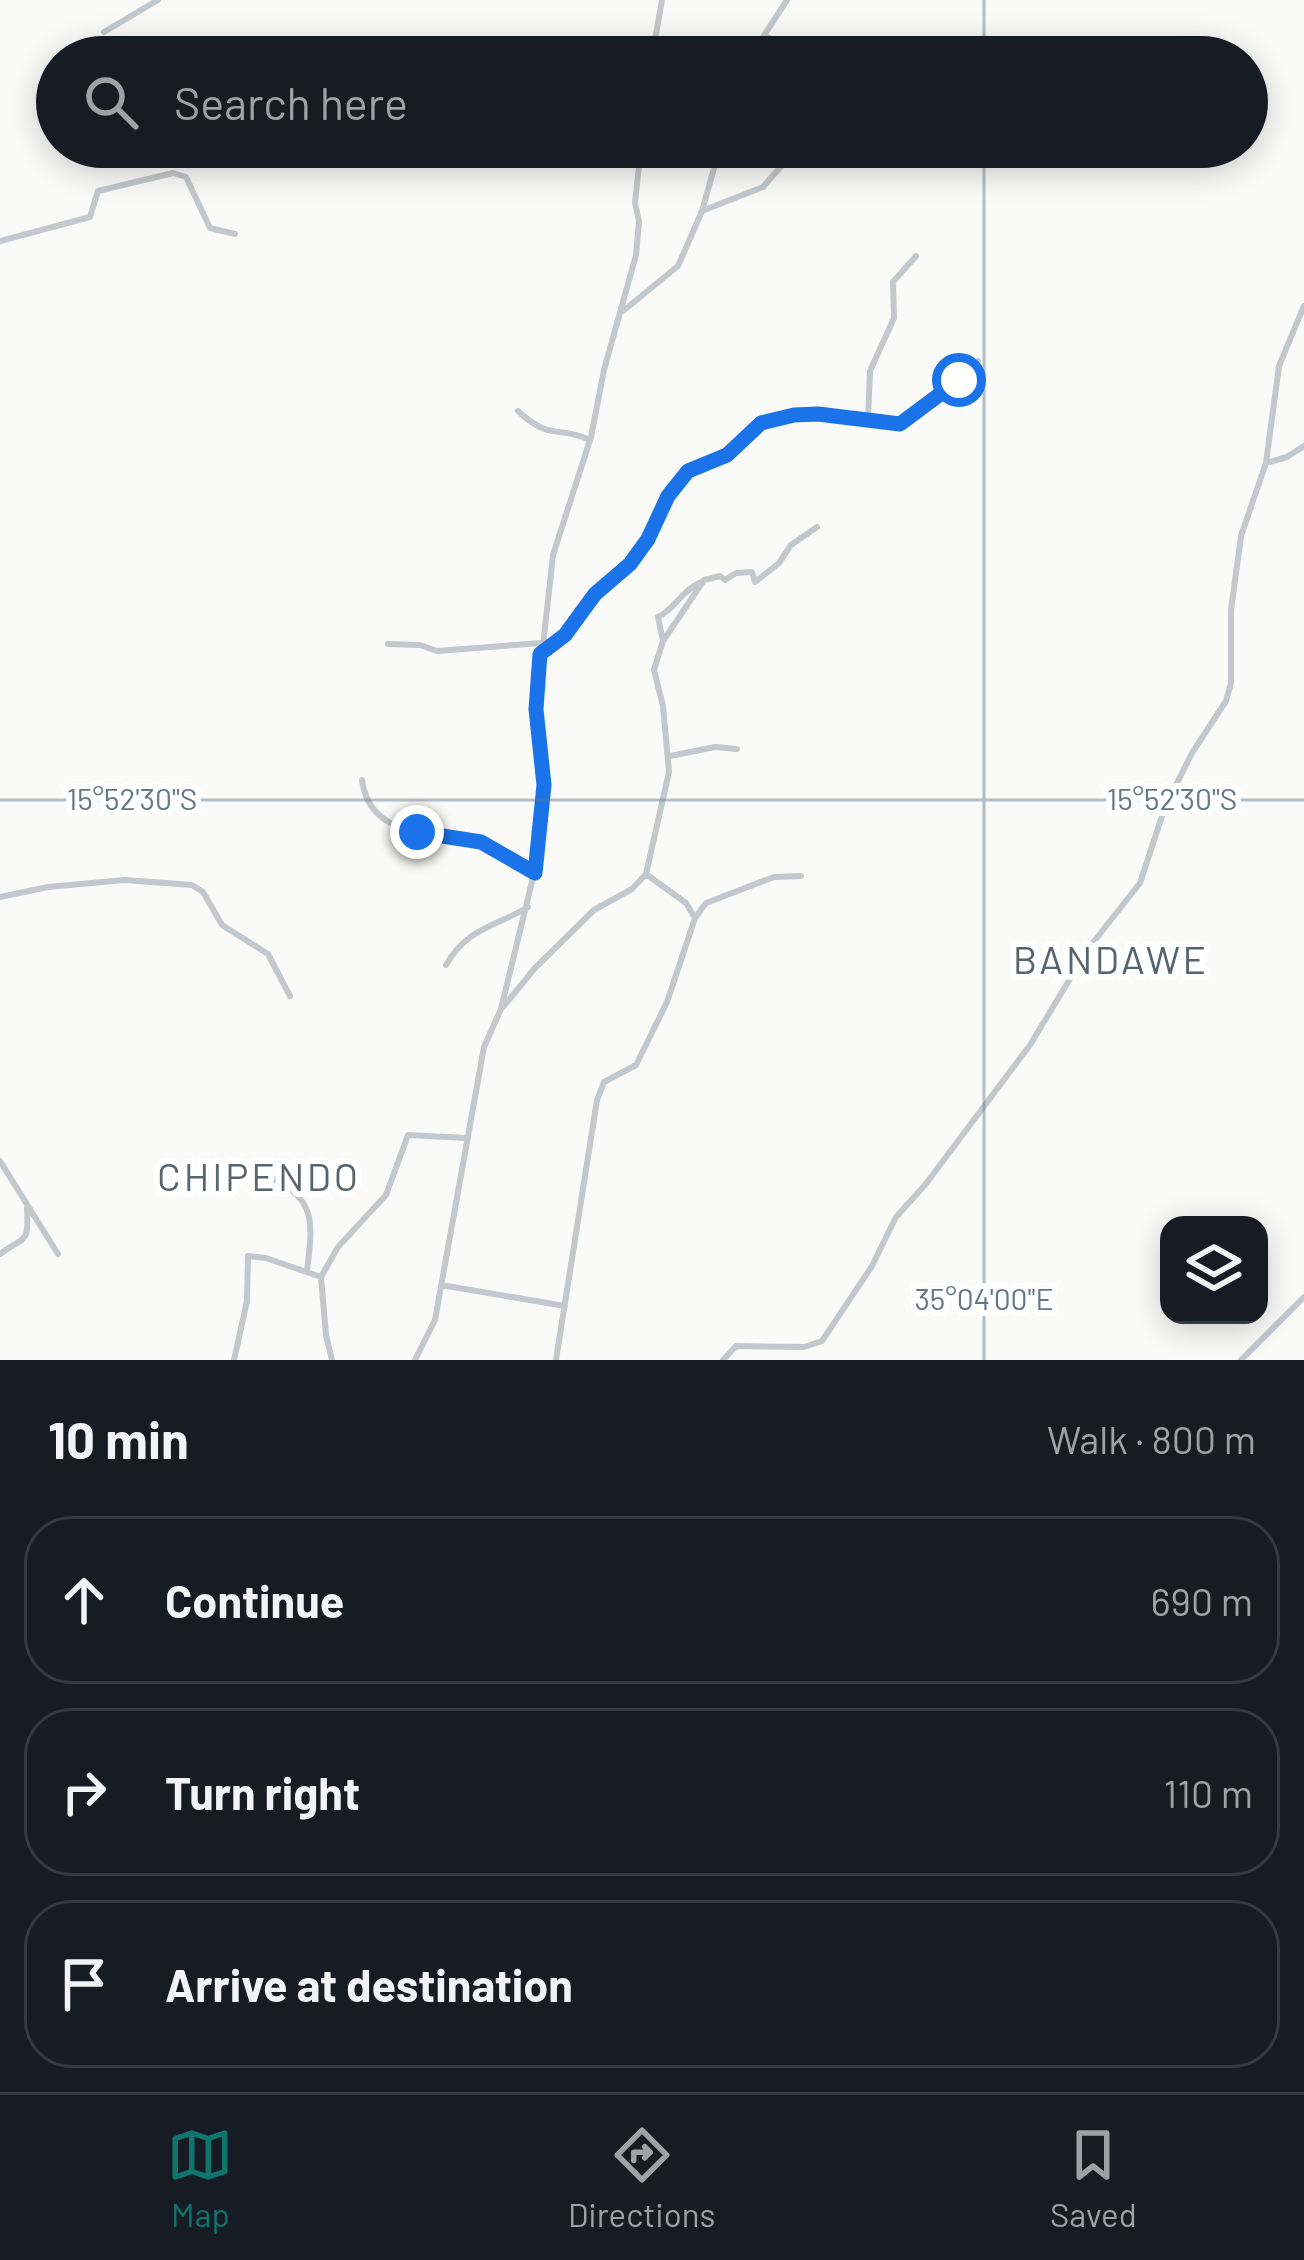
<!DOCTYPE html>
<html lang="en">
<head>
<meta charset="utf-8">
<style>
	body { margin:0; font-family:Barlow,sans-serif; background:#20242c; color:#f1f3f6 }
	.controls { position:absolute; right:36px; bottom:36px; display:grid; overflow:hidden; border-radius:24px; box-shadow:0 6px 30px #0003 }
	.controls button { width:108px; height:108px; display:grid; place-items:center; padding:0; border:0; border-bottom:3px solid #363941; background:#171b24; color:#f1f3f6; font:60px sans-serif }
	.stop { position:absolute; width:36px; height:36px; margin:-27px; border:9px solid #1a73e8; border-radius:50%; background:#fff }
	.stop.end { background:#1a73e8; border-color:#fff; box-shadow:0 3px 12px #0008 }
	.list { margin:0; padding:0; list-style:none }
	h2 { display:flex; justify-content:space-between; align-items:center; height:156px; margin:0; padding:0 48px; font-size:51px }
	h2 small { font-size:39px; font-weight:400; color:#9ea1a6 }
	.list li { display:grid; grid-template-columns:78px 1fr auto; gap:36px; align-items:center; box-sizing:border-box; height:168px; margin:0 24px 24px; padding:0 24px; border:3px solid #363941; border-radius:48px }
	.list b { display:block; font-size:45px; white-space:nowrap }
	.list em { font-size:39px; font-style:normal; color:#9ea1a6 }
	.icon { flex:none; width:66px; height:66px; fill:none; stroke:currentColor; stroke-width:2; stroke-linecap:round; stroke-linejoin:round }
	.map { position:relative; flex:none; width:1304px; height:1360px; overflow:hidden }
	.search { position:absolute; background:#171b24; box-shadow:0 6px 30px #0003; left:36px; right:36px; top:36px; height:132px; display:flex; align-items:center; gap:30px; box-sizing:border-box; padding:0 42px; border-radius:66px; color:#9ea1a6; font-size:45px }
	.sheet { height:732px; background:#171b24 }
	nav { display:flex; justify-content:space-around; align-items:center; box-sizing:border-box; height:168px; border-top:3px solid #363941; background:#171b24; font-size:33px; color:#9ea1a6 }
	nav a { display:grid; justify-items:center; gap:6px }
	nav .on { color:#0f766e }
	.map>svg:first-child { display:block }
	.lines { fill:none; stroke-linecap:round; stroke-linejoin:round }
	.street { stroke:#c3c8cc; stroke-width:6 }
	.route { stroke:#1a73e8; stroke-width:15 }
	.ticks { fill:none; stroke:#657683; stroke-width:3; stroke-opacity:0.45 }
	.labels { text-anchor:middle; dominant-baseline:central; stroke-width:12; stroke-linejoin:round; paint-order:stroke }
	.quarter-label { font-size:39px; letter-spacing:3px; fill:#57646e; stroke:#fff }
	.ticks-label { font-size:30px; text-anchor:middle; fill:#657683; stroke:#fff; stroke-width:12; stroke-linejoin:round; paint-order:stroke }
</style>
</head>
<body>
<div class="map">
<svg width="1304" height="1360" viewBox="0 0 1304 1360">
	<rect width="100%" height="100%" fill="#fafaf8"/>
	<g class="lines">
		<path class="street" d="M 104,32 L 158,0
			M 766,36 L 785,50 L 843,45
			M 652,57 L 662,0
			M 750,57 L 787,0
			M 702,211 L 763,187 L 798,147
			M 0,241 L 90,217 L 98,191 L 173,173 L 186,177 L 210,228 L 235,234
			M 623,311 L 678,266 L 702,211 L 720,147
			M 518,411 C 551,442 559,425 590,440
			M 868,419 L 870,371 L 894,318 L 893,282 L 916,256
			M 1266,463 L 1287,457 L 1304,446
			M 663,641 L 658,617 C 675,609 681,591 701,582
			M 388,644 L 420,645 L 437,651 L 542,643
			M 540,654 L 555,644 L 595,594 L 630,564 L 648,539 L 668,497 L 688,471 L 727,455 L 761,423 L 794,415 L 817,414 L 900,424 L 948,390 L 978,361
			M 670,756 L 715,747 L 737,749
			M 362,780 C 370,839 431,831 476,841 C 496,845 516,864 535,873
			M 646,874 L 686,903 L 695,918
			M 0,897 L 48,887 L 125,880 L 192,885 L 203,892 L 222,925 L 268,954 L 290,996
			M 446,965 C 468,927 495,927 528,907
			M 503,1007 L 535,968 L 594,910 L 632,889 L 646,874 L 669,772 L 663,706 L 654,670 L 663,641 L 704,580 L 720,576 L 725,580 L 736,573 L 752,572 L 755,582 L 779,563 L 791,545 L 817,527
			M 0,1161 L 58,1254
			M 257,1171 C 313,1196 315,1212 307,1270
			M 0,1254 C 25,1235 29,1246 27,1208
			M 441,1285 L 565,1306
			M 234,1360 L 247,1301 L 248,1256 L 266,1258 L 321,1277
			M 332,1360 L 326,1335 L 321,1277 L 338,1247 L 386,1195 L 408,1135 L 466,1138
			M 415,1360 L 435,1320 L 484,1047 L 501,1009 L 537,861 L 545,769 L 536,709 L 553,555 L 591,437 L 604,370 L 636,255 L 639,221 L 635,203 L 641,147
			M 556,1360 L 597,1100 L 604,1082 L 636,1065 L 667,1002 L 695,918 L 706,903 L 774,877 L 801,876
			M 723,1360 L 736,1346 L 804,1347 L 822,1341 L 872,1266 L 896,1217 L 925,1185 L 1030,1045 L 1088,949 L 1140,883 L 1165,807 L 1192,753 L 1226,701 L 1231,683 L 1231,610 L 1241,536 L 1266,463 L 1279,366 L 1304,306
			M 1241,1360 L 1304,1297"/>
	</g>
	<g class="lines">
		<path class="route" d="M 417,832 L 481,842 L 535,873 L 544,785 L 536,709 L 540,654 L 565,635 L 595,594 L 630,564 L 648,539 L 668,496 L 688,471 L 727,455 L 761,423 L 794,415 L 818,414 L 900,424 L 959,380"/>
	</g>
	<path class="ticks" d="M 984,0 L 984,57M 984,147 L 984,1360M 0,800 L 1304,800"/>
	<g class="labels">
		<g class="quarter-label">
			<text x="1111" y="958">BANDAWE</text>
			<text x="259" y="1175">CHIPENDO</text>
		</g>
	</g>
	<g class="ticks-label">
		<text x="132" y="810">15°52'30"S</text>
		<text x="1172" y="810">15°52'30"S</text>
		<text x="984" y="1310">35°04'00"E</text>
	</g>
</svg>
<div class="controls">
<button><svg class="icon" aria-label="layers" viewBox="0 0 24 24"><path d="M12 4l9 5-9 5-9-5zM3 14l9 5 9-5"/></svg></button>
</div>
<div class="stop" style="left:959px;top:380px"></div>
<div class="stop end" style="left:417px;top:832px"></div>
<div class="search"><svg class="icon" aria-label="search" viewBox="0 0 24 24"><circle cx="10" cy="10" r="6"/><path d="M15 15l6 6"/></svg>Search here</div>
</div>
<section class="sheet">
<h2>10 min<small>Walk · 800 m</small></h2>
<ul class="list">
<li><svg class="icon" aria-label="ahead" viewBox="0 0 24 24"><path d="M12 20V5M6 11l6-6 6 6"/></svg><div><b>Continue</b></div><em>690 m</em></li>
<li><svg class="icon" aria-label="right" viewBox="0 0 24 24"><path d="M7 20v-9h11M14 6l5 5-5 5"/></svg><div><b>Turn right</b></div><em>110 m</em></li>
<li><svg class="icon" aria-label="arrive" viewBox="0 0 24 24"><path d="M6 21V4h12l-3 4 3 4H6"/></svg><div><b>Arrive at destination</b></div></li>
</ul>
</section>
<nav>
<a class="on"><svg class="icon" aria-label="map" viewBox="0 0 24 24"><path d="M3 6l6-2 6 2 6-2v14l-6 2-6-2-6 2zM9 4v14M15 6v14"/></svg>Map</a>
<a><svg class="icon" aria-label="directions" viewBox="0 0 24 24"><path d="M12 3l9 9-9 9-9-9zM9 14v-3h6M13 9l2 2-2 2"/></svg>Directions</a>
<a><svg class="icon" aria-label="saved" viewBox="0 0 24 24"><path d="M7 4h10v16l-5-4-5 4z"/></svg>Saved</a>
</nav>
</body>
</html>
